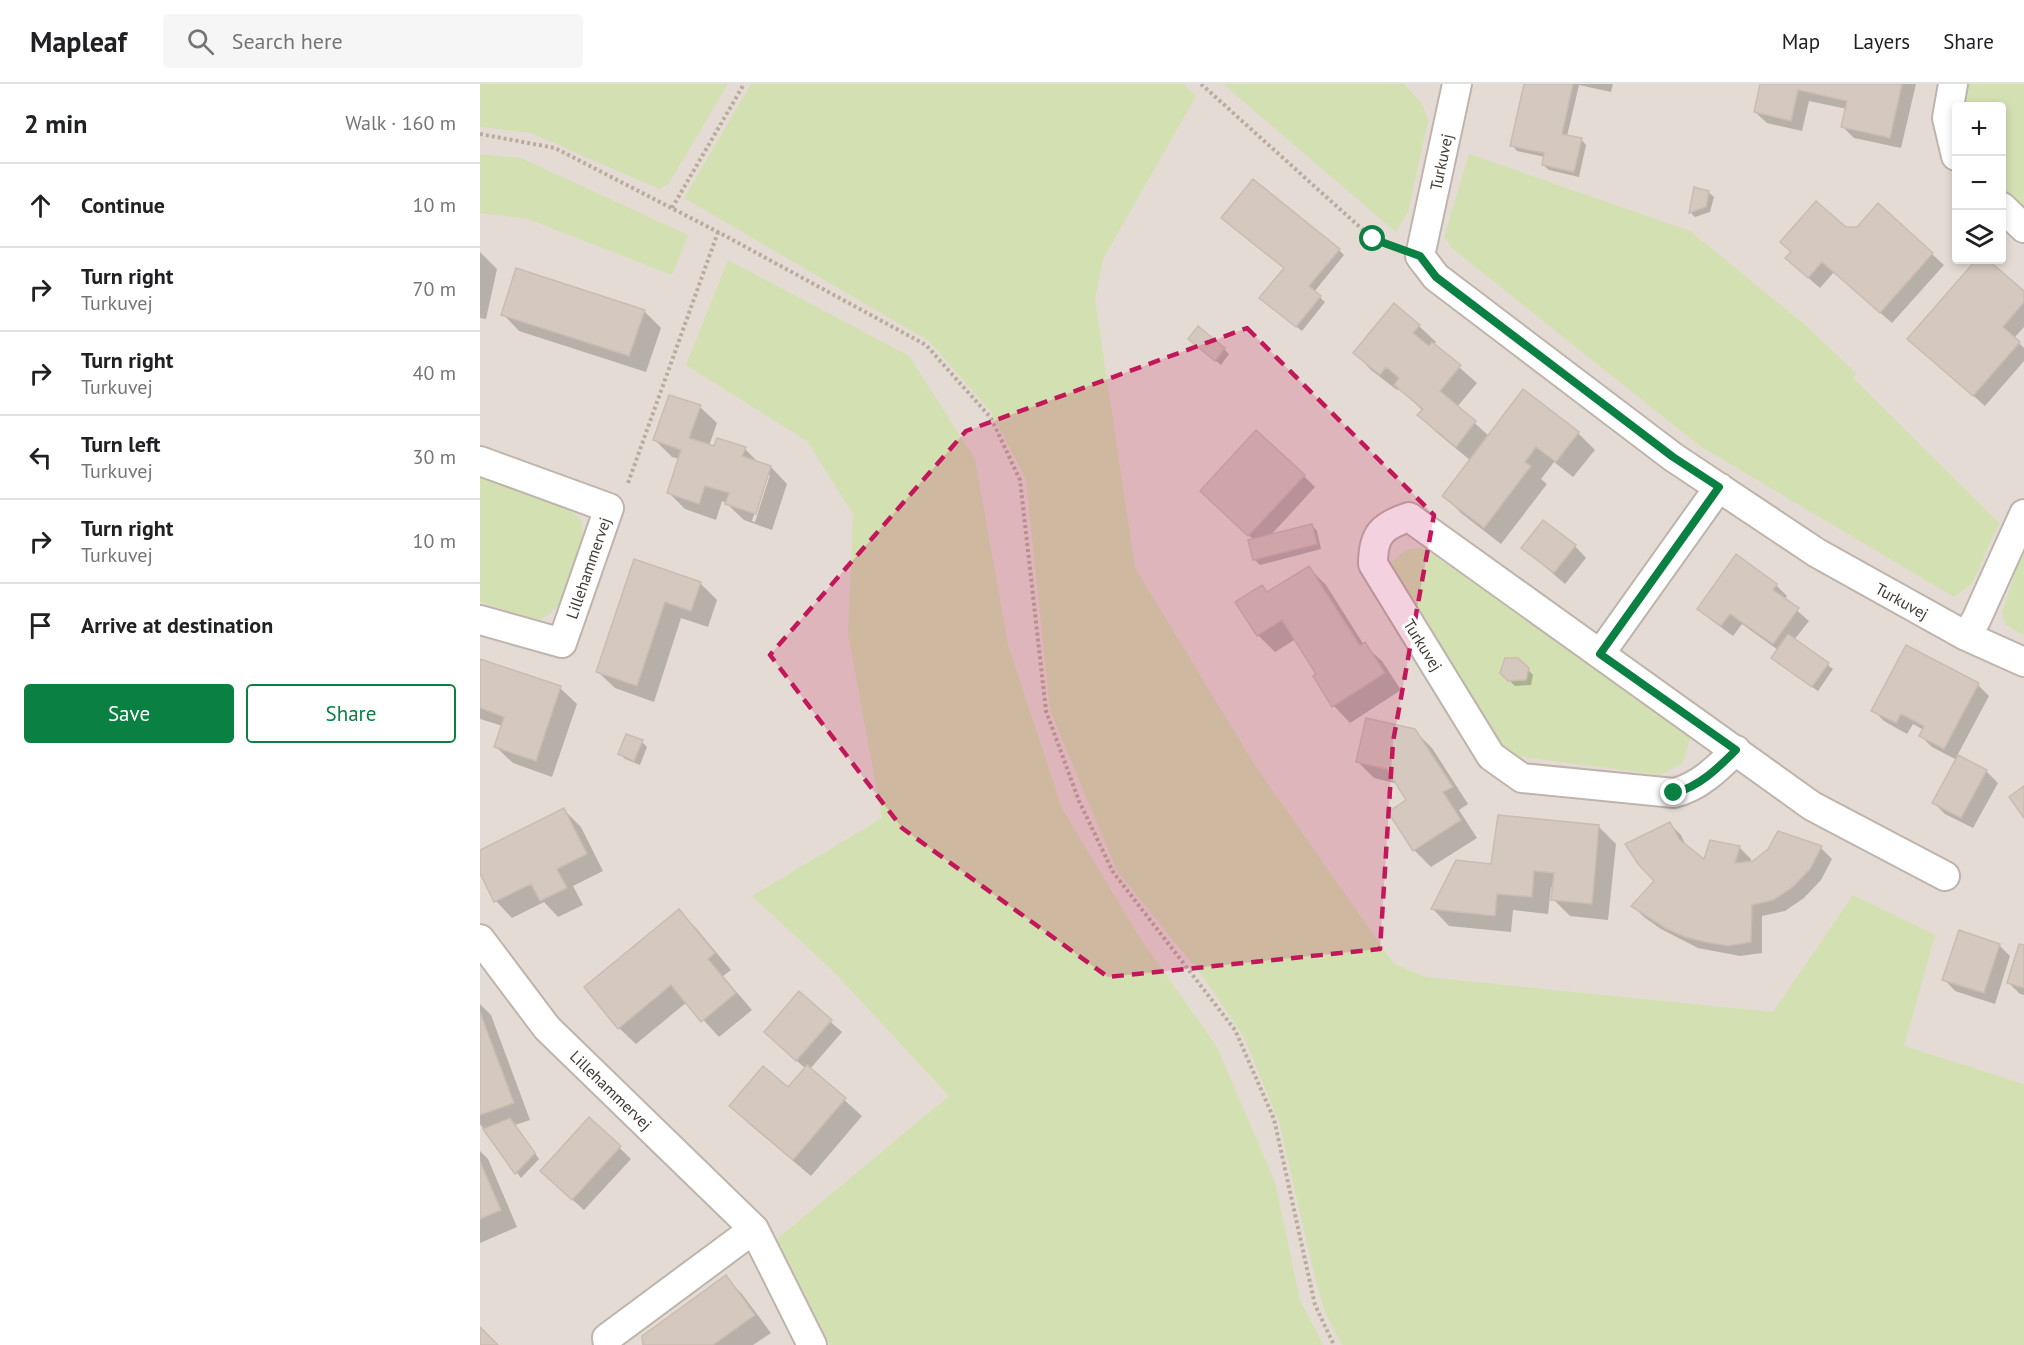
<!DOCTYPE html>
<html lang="en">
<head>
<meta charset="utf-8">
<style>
	body { margin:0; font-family:"PT Sans",sans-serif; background:#f6f6f6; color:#202124 }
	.controls { position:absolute; right:18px; top:18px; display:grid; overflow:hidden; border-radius:6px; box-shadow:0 3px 9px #0003 }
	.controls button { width:54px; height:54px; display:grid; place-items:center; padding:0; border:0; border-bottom:2px solid #e0e0e0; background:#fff; color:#202124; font:30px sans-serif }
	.stop { position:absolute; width:18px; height:18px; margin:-14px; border:4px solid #0b8043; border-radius:50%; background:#fff }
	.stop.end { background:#0b8043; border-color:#fff; box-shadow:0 2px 6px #0008 }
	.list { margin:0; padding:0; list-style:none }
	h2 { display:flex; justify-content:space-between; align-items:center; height:78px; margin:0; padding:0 24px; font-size:26px }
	h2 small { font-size:20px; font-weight:400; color:#757577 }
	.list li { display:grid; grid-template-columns:39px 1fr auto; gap:18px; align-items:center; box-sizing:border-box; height:84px; padding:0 24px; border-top:2px solid #e0e0e0 }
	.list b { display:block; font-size:22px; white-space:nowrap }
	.list p { margin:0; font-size:20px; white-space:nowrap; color:#757577 }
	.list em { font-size:20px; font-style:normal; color:#757577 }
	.actions { display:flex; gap:12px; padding:18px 24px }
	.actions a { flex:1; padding:14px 0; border:2px solid #0b8043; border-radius:6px; text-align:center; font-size:21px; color:#0b8043 }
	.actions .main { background:#0b8043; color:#fff }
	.icon { flex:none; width:33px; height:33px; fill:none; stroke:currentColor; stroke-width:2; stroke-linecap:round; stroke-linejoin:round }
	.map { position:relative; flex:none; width:1544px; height:1261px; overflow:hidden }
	header { display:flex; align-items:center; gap:36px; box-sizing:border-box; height:84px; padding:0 30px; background:#fff; border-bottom:2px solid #e0e0e0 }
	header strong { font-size:28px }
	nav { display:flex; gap:33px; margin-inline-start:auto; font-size:21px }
	.search { width:420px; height:54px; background:#f6f6f6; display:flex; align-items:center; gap:15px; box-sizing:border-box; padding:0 21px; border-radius:6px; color:#757577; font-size:22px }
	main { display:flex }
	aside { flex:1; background:#fff }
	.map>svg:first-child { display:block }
	.residential { fill:#e4dcd4; fill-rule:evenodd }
	.green { fill:#d3e0b2 }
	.shadow { fill:#0003; fill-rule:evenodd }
	.building { fill:#d4c8bf; stroke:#cabcb0; stroke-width:1.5 }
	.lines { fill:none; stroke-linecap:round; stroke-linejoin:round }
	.minor-casing { stroke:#beb4ac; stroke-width:32 }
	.path { stroke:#bbab9c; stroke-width:4; stroke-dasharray:3 3; stroke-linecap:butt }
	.minor { stroke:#fff; stroke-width:28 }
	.route { stroke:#0b8043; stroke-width:8 }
	.marked { fill:#c2185b; fill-opacity:0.2; stroke:#c2185b; stroke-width:4.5; stroke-dasharray:12 8; stroke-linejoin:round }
	.labels { text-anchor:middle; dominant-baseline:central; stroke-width:6; stroke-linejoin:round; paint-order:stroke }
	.street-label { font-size:16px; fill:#423b35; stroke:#fff }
</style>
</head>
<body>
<header>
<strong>Mapleaf</strong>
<div class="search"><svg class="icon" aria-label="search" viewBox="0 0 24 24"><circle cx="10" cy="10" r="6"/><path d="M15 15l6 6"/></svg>Search here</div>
<nav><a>Map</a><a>Layers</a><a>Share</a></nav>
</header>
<main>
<aside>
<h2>2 min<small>Walk · 160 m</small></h2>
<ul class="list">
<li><svg class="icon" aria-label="ahead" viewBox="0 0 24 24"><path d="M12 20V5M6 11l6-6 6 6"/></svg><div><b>Continue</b></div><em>10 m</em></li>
<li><svg class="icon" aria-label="right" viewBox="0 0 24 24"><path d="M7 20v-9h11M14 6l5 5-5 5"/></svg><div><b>Turn right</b><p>Turkuvej</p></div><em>70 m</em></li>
<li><svg class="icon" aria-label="right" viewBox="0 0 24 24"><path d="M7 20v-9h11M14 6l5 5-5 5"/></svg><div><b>Turn right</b><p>Turkuvej</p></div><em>40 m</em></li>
<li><svg class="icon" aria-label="left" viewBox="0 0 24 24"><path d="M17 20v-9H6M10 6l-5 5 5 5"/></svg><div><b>Turn left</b><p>Turkuvej</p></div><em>30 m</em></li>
<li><svg class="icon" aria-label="right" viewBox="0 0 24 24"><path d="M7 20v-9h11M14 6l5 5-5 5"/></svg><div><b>Turn right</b><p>Turkuvej</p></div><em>10 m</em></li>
<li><svg class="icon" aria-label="arrive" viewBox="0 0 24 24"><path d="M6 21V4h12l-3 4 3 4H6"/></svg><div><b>Arrive at destination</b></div></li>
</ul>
<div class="actions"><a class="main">Save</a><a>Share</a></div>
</aside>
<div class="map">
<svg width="1544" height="1261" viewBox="0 0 1544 1261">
	<rect width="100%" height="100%" fill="#f0ebe5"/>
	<path class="residential" d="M 0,0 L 1544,0 L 1544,1261 L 0,1261 ZM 1476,22 L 1522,22 L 1522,176 L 1476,176 Z"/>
	<path class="green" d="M 0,0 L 248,0 L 189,99 L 179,105 L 51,49 L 0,43 Z
		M 271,0 L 703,0 L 716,12 L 623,175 L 615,215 L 655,484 L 774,680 L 914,880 L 946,893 L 1293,928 L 1373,811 L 1455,851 L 1424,962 L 1544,1000 L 1544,1261 L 862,1261 L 845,1228 L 836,1197 L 799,1038 L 764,953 L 724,894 L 637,787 L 570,626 L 546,395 L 511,328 L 449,257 L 204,114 Z
		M 743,0 L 924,0 L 943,21 L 948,37 L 928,128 L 916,148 Z
		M 1484,0 L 1544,0 L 1544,126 L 1522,106 L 1522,22 L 1479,22 Z
		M 0,70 L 41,74 L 208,151 L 192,191 L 48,135 L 0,129 Z
		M 989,70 L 1210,147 L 1324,240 L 1377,290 L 1373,294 L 1519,439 L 1492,500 L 1474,513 L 1220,362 L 973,165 L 964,153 Z
		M 248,176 L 429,272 L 495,375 L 528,561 L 582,725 L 660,854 L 737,963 L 795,1098 L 820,1216 L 843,1261 L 350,1261 L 297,1155 L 469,1012 L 354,888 L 272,812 L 402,734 L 368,550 L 373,430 L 327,357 L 206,281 Z
		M 0,390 L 88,424 L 101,436 L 103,450 L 81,519 L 67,532 L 59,535 L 39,531 L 0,518 Z
		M 942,463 L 1202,639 L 1211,651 L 1203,679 L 1180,691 L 1037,672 L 1025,665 L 920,502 L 912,478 L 924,467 Z
		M 1541,471 L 1544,471 L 1544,551 L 1526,541 L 1522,529 Z"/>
	<path class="shadow" d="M 1046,0 L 1133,0 L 1131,8 L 1099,1 L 1087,52 L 1101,55 L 1106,61 L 1099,93 L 1069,86 L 1063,81 L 1065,73 L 1037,67 L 1032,61 Z
		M 1282,0 L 1436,0 L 1421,64 L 1374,54 L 1363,43 L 1367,25 L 1329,17 L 1322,47 L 1287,39 L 1275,28 Z
		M 1228,108 L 1234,113 L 1230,128 L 1215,133 L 1210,128 Z
		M 1398,121 L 1464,181 L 1412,239 L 1354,188 L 1340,204 L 1318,185 L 1366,145 L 1377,145 Z
		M 859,166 L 864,171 L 834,208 L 845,218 L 822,247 L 786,219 Z
		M 0,168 L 17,185 L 6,235 L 0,234 Z
		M 1498,176 L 1505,176 L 1544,209 L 1544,243 L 1534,254 L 1544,264 L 1544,277 L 1505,322 L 1429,255 Z
		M 164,227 L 181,244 L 166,288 L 39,247 L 23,230 Z
		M 939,242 L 956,258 L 954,261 L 997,299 L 977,323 L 1009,352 L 1098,349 L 1115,366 L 1093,393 L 1074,378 L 1061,395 L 1067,400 L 1021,460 L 981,429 L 964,412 L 991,377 L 956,348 L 939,331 L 943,327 L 919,304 L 917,306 L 891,286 L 875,269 Z
		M 715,260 L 744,265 L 749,270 L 741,281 Z
		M 220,323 L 237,339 L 229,362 L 265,365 L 279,379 L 291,383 L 307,400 L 292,446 L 264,436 L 246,419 L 242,417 L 236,436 L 205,425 L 188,408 L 200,375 L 192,373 L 175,356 ZM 287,391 L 290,391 L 275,438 L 272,437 Z
		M 824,392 L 835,403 L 790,452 L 832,441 L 837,447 L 841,465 L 780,481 L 775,476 L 770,457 L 774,456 L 733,418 Z
		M 1095,462 L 1106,474 L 1085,500 L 1043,464 Z
		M 155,477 L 220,499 L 237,516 L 228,543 L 201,534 L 174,618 L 135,604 L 118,588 Z
		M 829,484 L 846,501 L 884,561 L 902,577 L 921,606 L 870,639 L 854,622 L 838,590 L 816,555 L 795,568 L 778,551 L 782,503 L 789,509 Z
		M 1296,501 L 1307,512 L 1305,516 L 1329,537 L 1314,556 L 1353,585 L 1338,607 L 1298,579 L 1293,574 L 1298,566 L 1262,540 L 1253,552 L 1231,536 L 1219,525 Z
		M 1038,575 L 1053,591 L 1051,601 L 1035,602 L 1022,589 Z
		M 0,577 L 80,604 L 97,620 L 72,693 L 33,679 L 16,663 L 23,642 L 0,635 Z
		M 1498,601 L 1509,612 L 1477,672 L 1506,687 L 1518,699 L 1493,744 L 1465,730 L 1453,718 L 1477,676 L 1452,663 L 1441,652 L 1444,646 L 1433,640 L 1427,650 L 1404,637 L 1393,626 Z
		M 934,646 L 952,664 L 988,720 L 979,726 L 997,754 L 951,783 L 934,766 L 928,716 L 918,700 L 894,694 L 877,677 Z
		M 162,658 L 167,663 L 160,681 L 145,675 L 140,670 Z
		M 84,726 L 101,743 L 123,787 L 93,802 L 103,821 L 78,833 L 64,818 L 32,834 L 16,817 L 0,786 L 0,768 Z
		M 1189,739 L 1201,751 L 1207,764 L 1225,777 L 1259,763 L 1271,775 L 1270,779 L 1341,764 L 1352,775 L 1341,796 L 1324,814 L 1305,827 L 1282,832 L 1282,869 L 1260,872 L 1218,864 L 1181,845 L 1164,833 L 1153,822 L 1176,797 Z
		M 1119,743 L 1136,760 L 1128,836 L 1090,832 L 1073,815 L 1074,804 L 1071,803 L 1068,830 L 1033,826 L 1031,848 L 969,842 L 953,825 L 1013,782 Z
		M 199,827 L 216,844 L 251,886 L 243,892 L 272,926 L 239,953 L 207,918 L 156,960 L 139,944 Z
		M 1519,861 L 1530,872 L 1515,920 L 1475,907 L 1464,895 Z
		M 1544,863 L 1544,911 L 1540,910 L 1529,899 Z
		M 319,910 L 362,948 L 330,985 L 382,1032 L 331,1092 L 268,1039 L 251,1022 L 309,1005 L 326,985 L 297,959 Z
		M 0,920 L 11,931 L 50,1036 L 35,1041 L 59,1075 L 41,1094 L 0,1040 Z
		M 110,1035 L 151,1075 L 104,1126 L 73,1098 Z
		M 0,1067 L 8,1075 L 37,1143 L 0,1159 Z
		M 245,1193 L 262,1210 L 291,1249 L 273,1261 L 164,1261 Z"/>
	<path class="building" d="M 1044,0 L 1093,0 L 1082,50 L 1102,54 L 1094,88 L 1062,81 L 1064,69 L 1030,62 Z
		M 1280,0 L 1422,0 L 1410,54 L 1361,43 L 1367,17 L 1318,6 L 1311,37 L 1274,28 Z
		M 773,95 L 860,165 L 829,202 L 841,212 L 816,243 L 779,214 L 804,184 L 741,134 Z
		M 1214,103 L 1229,107 L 1226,123 L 1209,129 Z
		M 1336,117 L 1366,143 L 1377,143 L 1398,119 L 1453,169 L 1400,229 L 1342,178 L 1328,194 L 1305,174 L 1311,168 L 1300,158 Z
		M 1496,176 L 1508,176 L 1544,207 L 1544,218 L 1523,243 L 1540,258 L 1493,312 L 1427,255 Z
		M 36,184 L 165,226 L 149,272 L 21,231 Z
		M 914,219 L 940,241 L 933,249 L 949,262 L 952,258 L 981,281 L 960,307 L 996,337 L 976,363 L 937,331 L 943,325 L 914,301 L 919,294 L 906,283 L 900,291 L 873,269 Z
		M 718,242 L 745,264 L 735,277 L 708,255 Z
		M 1043,305 L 1099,348 L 1076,378 L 1056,363 L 1045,378 L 1051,382 L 1004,444 L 962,412 Z
		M 189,311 L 221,321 L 209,354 L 234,362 L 237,354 L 266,363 L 262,372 L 291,382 L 276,430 L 245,420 L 249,409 L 225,402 L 219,420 L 187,409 L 201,366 L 173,356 Z
		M 776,346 L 825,391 L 768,452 L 720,407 Z
		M 1063,436 L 1096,461 L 1074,489 L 1041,464 Z
		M 832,440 L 837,460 L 773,476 L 768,456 Z
		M 1256,470 L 1297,500 L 1293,506 L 1319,524 L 1293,560 L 1250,530 L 1241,542 L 1217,525 Z
		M 154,475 L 221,498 L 211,527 L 185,518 L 157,602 L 116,588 Z
		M 829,482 L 880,562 L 885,558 L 905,589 L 852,623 L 833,592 L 836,590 L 802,536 L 777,552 L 755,518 L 782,501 L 787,508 Z
		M 1308,550 L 1349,579 L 1332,603 L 1291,574 Z
		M 1426,561 L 1499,599 L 1464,665 L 1439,652 L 1444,642 L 1421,630 L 1416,639 L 1391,627 Z
		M 1025,574 L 1038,574 L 1049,584 L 1046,596 L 1028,597 L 1020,589 Z
		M 0,575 L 81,602 L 56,677 L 14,663 L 24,633 L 0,624 Z
		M 886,634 L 935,645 L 973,703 L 963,708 L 981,736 L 933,767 L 908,728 L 926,716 L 907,685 L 876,678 Z
		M 146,650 L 163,656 L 154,677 L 138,670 Z
		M 1478,671 L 1507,686 L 1481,734 L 1452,719 Z
		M 1544,702 L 1544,734 L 1529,713 Z
		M 84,724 L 107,770 L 77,785 L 87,804 L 60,817 L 51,800 L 14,818 L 0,789 L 0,766 Z
		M 1018,731 L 1119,741 L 1112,820 L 1071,816 L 1074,789 L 1054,787 L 1052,813 L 1017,810 L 1015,832 L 951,825 L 976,776 L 1011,780 Z
		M 1190,738 L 1199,755 L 1224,775 L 1230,756 L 1260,762 L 1255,779 L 1273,777 L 1288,765 L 1298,747 L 1342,762 L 1330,785 L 1313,803 L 1293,816 L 1272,821 L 1271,858 L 1248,862 L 1225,858 L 1205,853 L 1185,844 L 1151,822 L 1174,797 L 1158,780 L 1145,760 Z
		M 199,825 L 235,869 L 228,875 L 256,909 L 221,938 L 191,901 L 138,945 L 104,903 Z
		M 1479,846 L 1520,860 L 1504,909 L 1462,896 Z
		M 1539,860 L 1544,861 L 1544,904 L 1527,899 Z
		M 319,907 L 352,936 L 316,977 L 284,948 Z
		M 0,928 L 34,1019 L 0,1031 Z
		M 327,981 L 366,1014 L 313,1076 L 249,1022 L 283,982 L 308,1003 Z
		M 109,1033 L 141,1062 L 92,1116 L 60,1087 Z
		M 30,1034 L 55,1069 L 35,1090 L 3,1045 Z
		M 0,1077 L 21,1126 L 0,1135 Z
		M 246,1191 L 275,1231 L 233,1261 L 163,1261 L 162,1252 Z
		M 0,1243 L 18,1261 L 0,1261 Z"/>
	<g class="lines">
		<defs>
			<path id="minor" d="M 977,0 L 940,172 L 956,193 L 1193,373 L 1337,469 L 1486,552 L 1544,578
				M 1473,0 L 1467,34 L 1476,72
				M 1522,123 L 1544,144
				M 0,377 L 129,424 L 82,559 L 0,536
				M 1486,552 L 1496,536 L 1544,430
				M 1120,570 L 1239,403
				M 1256,666 C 1238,684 1219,703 1194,709 L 1042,694 L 1011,672 L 893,480 C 893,450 902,442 929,433 L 1332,722 L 1465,792
				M 0,855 L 67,944 L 274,1145 L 332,1261
				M 128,1261 L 127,1254 L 274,1145"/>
		</defs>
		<use href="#minor" class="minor-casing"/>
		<path class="path" d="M 721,0 L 893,155 L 908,160
			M 0,50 L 75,64 L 238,148 L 446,261 L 511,334 L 540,396 L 566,627 L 599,717 L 633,788 L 755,946 L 794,1035 L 835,1221 L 854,1261
			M 192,124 L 264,0
			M 148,399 L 238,148"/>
		<use href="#minor" class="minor"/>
	</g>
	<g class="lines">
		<path class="route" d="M 893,155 L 940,172 L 956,193 L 1193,373 L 1239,403 L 1120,570 L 1256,666 C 1238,684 1219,703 1194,709"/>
	</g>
	<path class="marked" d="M 767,244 L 954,431 L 913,658 L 900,865 L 628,893 L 422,744 L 290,571 L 486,347 Z"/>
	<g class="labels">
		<g class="street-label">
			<text transform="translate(961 78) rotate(-78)">Turkuvej</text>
			<text transform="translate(108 484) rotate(-71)">Lillehammervej</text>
			<text transform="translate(1422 517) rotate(29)">Turkuvej</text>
			<text transform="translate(943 561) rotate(58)">Turkuvej</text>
			<text transform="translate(131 1006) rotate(44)">Lillehammervej</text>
		</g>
	</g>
</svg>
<div class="controls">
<button>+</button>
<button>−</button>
<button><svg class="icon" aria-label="layers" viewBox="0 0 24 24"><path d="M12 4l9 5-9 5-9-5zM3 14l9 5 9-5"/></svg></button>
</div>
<div class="stop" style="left:893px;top:155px"></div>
<div class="stop end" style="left:1194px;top:709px"></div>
</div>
</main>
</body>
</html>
